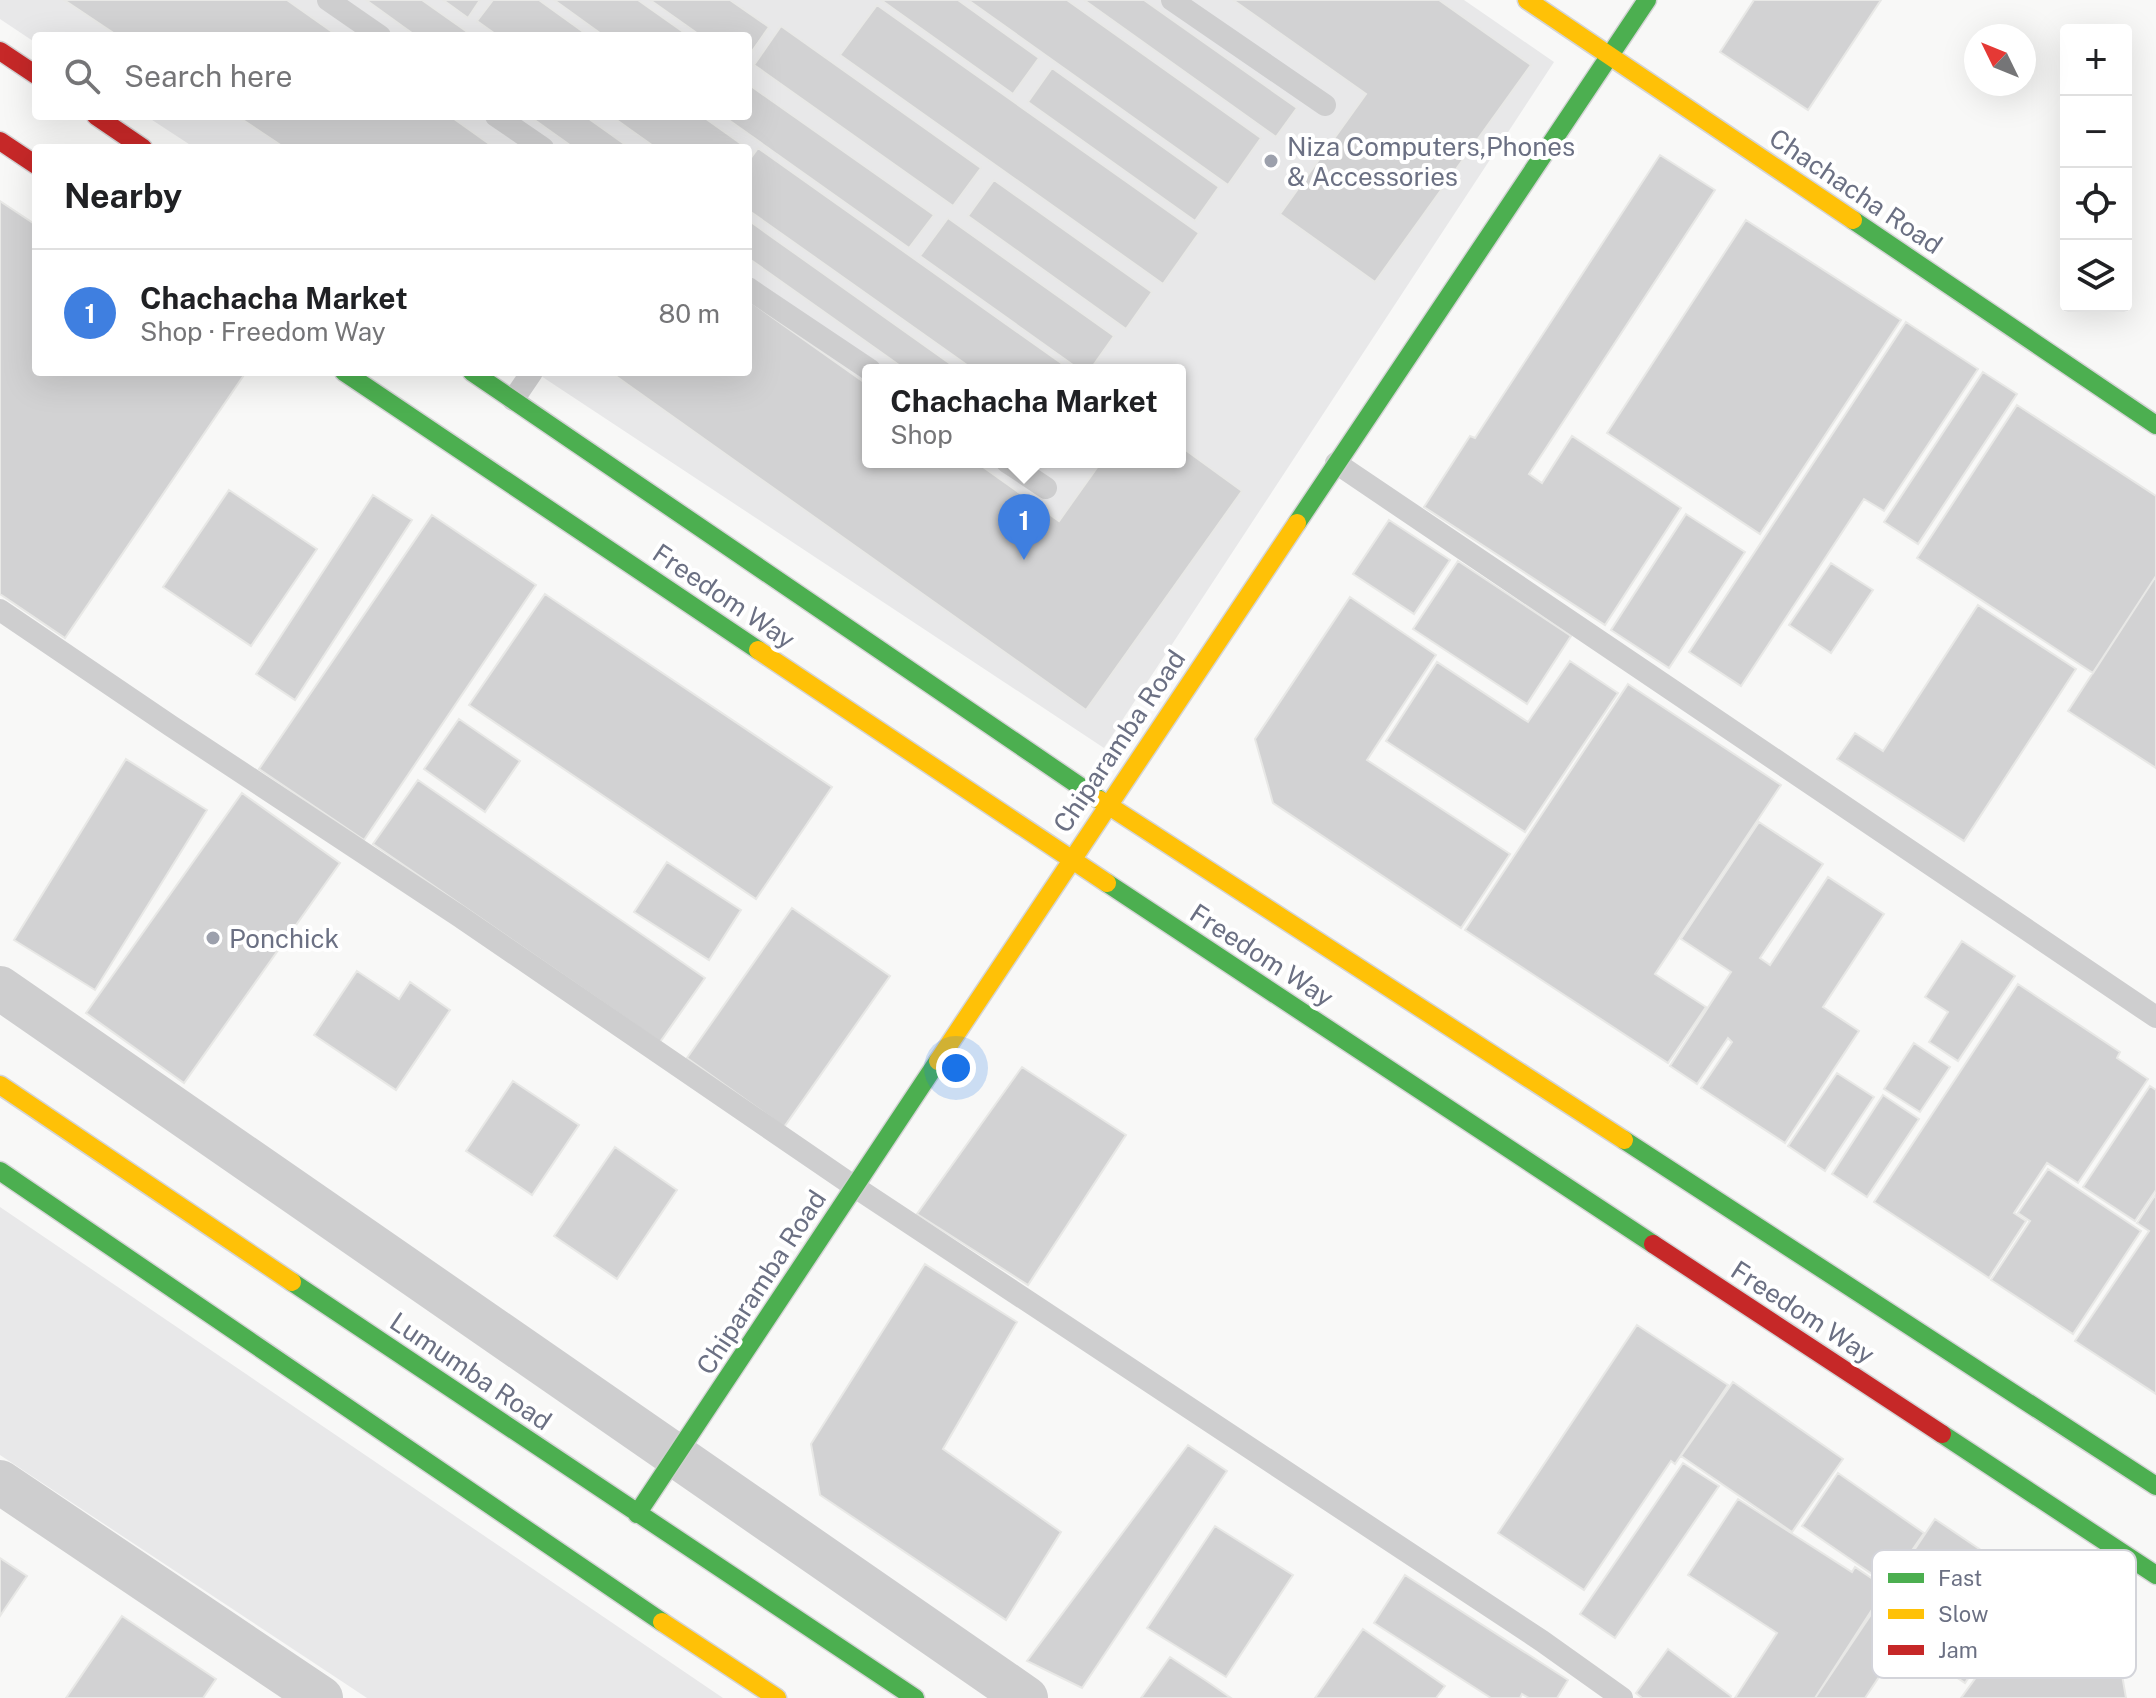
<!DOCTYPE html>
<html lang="en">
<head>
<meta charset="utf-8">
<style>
	body { margin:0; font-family:"Public Sans",sans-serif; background:#f2f2f2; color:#202124 }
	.controls { position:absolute; right:24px; top:24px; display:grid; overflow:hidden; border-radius:8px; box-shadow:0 8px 32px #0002 }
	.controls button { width:72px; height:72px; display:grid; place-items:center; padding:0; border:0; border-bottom:2px solid #e0e0e0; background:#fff; color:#202124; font:40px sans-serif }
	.compass { position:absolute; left:1964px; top:24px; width:72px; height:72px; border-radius:50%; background:#fff; box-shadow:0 8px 32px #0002; rotate:313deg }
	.you { position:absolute; left:956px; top:1068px; width:28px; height:28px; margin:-20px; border:6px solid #fff; border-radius:50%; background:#1a73e8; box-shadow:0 0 0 12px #1a73e833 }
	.badge { display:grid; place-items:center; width:52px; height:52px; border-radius:50%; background:#db2777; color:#fff; font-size:26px; font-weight:700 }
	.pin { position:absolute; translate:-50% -66px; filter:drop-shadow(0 2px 4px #0008) }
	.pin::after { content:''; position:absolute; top:42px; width:28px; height:24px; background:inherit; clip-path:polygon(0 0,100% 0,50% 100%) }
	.popup { position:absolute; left:862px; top:364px; width:324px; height:104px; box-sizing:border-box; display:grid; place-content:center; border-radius:8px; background:#fff; filter:drop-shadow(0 2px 6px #0005); font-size:26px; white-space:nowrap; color:#757577 }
	.popup b { font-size:30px; color:#202124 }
	.popup::after { content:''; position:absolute; left:50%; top:100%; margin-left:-16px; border:16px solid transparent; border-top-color:#fff }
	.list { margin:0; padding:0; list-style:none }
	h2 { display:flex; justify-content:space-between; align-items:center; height:104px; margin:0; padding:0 32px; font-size:34px }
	h2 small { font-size:26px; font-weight:400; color:#757577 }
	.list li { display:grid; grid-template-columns:52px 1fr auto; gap:24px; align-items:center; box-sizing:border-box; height:128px; padding:0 32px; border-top:2px solid #e0e0e0 }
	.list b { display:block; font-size:30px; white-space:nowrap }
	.list p { margin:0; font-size:26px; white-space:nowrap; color:#757577 }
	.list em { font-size:26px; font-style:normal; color:#757577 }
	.icon { flex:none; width:44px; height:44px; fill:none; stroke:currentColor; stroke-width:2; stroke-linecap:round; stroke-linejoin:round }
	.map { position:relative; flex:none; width:2156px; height:1698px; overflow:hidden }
	.search { position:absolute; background:#fff; box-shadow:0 8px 32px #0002; left:32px; top:32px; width:720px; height:88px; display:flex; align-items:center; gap:20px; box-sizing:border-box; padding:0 28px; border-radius:8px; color:#757577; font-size:30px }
	.panel { position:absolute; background:#fff; box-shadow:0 8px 32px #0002; left:32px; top:144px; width:720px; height:232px; border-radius:8px }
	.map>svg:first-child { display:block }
	.built { fill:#e8e8e9; fill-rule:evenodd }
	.building { fill:#d2d2d3; stroke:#e8e8e6; stroke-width:2 }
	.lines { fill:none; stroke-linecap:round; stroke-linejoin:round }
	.fast-casing { stroke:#d4d4d5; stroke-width:21 }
	.slow-casing { stroke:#d4d4d5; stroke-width:21 }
	.jam-casing { stroke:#d4d4d5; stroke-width:21 }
	.lane { stroke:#cececf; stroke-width:22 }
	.street { stroke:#cececf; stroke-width:44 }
	.fast { stroke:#4caf50; stroke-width:18 }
	.slow { stroke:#ffc107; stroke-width:18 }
	.jam { stroke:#c62828; stroke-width:18 }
	.poi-dot { fill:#9ca0ac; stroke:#fff; stroke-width:3 }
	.labels { text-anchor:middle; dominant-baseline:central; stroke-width:8; stroke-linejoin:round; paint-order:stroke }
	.poi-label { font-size:26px; fill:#6b7083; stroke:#fff; text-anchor:start }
	.street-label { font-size:26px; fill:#6b7083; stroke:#fff }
	.key { fill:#fff; stroke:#d3d4da; stroke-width:2 }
	.key-label { font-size:22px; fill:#6b7083 }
</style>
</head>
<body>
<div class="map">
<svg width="2156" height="1698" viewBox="0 0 2156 1698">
	<rect width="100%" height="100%" fill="#f8f8f7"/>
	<path class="built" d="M 0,0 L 1464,0 L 1554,62 L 1104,748 L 535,372 L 748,372 L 748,148 L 195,148 L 146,116 L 748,116 L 748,36 L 36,36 L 36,43 L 0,19 ZM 868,370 L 1180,370 L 1180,462 L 868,462 Z
		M 0,1207 L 723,1698 L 367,1698 L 0,1455 Z"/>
	<path class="building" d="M 64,0 L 287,0 L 338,36 L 118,36 Z
		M 366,0 L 422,0 L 473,36 L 416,36 Z
		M 443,0 L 480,0 L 468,18 Z
		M 493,0 L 539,0 L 589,36 L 498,36 L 477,21 Z
		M 554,0 L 638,0 L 689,36 L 604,36 Z
		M 650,0 L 730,0 L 769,27 L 748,57 L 748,36 L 701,36 Z
		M 881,0 L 958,0 L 1039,58 L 1013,94 Z
		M 968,0 L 1067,0 L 1261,138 L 1228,185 Z
		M 1084,0 L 1144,0 L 1297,108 L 1276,137 Z
		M 1233,0 L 1439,0 L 1531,65 L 1375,282 L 1280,214 L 1366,94 Z
		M 1754,0 L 1881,0 L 1808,110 L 1720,52 Z
		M 877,5 L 1199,233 L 1163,284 L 840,55 Z
		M 781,26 L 981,168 L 953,206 L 754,65 Z
		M 1052,68 L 1219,187 L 1195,221 L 1028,102 Z
		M 748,84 L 934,215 L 909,248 L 723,116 L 748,116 Z
		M 237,116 L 450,116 L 495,148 L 285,148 Z
		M 529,116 L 585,116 L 630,148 L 574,148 Z
		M 611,116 L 702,116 L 747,148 L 656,148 Z
		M 758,148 L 1071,370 L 974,370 L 748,210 L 748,162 Z
		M 1660,155 L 1715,190 L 1529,474 L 1542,483 L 1572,436 L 1681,508 L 1605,625 L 1424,507 L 1470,436 L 1475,438 Z
		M 994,180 L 1152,292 L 1126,329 L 968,216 Z
		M 0,201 L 36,225 L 36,372 L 246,372 L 65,638 L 0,594 Z
		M 948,218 L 1114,336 L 1090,370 L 1080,370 L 920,256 Z
		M 748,220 L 959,370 L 906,370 L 748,258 Z
		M 1746,220 L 1901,320 L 1760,534 L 1607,433 Z
		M 748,300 L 868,385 L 868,462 L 976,462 L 1059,521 L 1101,462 L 1180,462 L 1180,446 L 1242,491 L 1086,710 L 610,372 L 748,372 Z
		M 1906,322 L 1978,369 L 1884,511 L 1864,499 L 1741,686 L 1689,652 Z
		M 1983,372 L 2017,394 L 1918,544 L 1884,522 Z
		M 2017,405 L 2156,496 L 2156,576 L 2093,673 L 1917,558 Z
		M 229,490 L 317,549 L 251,646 L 163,587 Z
		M 373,495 L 412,520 L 295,700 L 256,674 Z
		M 1686,514 L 1745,552 L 1669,668 L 1611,630 Z
		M 432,515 L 536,585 L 364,840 L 259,769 Z
		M 1389,520 L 1450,560 L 1414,614 L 1353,574 Z
		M 1458,561 L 1571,636 L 1527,704 L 1413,629 Z
		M 1831,563 L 1873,590 L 1831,653 L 1789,625 Z
		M 2156,576 L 2156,768 L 2068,711 Z
		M 545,594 L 832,787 L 756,899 L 469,705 Z
		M 1350,597 L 1436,655 L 1367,760 L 1510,854 L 1461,928 L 1273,803 L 1255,739 Z
		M 1978,605 L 2076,669 L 1964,841 L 1837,759 L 1855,733 L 1883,751 Z
		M 1570,661 L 1618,693 L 1525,832 L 1386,741 L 1437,662 L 1528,722 Z
		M 1628,684 L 1781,785 L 1655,974 L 1706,1007 L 1668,1063 L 1465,930 Z
		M 459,719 L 520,761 L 485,812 L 424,769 Z
		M 126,759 L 207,810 L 95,990 L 14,940 Z
		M 418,780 L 705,978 L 660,1042 L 373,844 Z
		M 242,793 L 340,863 L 184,1083 L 86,1013 Z
		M 1759,822 L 1823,864 L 1760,958 L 1770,965 L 1828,877 L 1884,914 L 1823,1007 L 1859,1031 L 1785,1143 L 1701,1088 L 1732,1042 L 1728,1038 L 1697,1084 L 1670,1066 L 1731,972 L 1681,939 Z
		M 667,862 L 741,910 L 709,960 L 634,912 Z
		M 792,908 L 890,976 L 784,1127 L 687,1058 Z
		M 1962,941 L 2015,976 L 1958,1061 L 1929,1042 L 1948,1012 L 1925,997 Z
		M 357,971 L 399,999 L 410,982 L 450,1010 L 396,1090 L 314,1035 Z
		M 2018,984 L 2120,1052 L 2117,1058 L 2148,1079 L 2078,1183 L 2047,1163 L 2014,1213 L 2026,1221 L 1989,1278 L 1874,1202 Z
		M 1914,1043 L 1950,1067 L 1920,1112 L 1884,1089 Z
		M 1022,1067 L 1126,1135 L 1028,1285 L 917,1214 Z
		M 1837,1073 L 1874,1097 L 1825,1171 L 1788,1146 Z
		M 513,1081 L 579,1125 L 532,1195 L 466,1151 Z
		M 2150,1086 L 2156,1090 L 2156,1190 L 2135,1221 L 2083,1187 Z
		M 1883,1095 L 1919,1119 L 1867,1197 L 1832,1174 Z
		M 615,1147 L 677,1190 L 617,1279 L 554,1236 Z
		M 2048,1169 L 2141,1231 L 2073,1334 L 1991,1280 L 2030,1221 L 2018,1213 Z
		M 2156,1194 L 2156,1394 L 2075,1341 L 2149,1231 L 2137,1223 Z
		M 925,1264 L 1017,1322 L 943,1449 L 1061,1532 L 1006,1620 L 820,1495 L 811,1444 Z
		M 1637,1325 L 1728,1385 L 1675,1464 L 1671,1461 L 1584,1590 L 1498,1533 Z
		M 1733,1382 L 1843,1459 L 1792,1532 L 1681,1456 Z
		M 1188,1445 L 1227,1471 L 1082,1688 L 1027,1661 Z
		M 1683,1463 L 1719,1486 L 1615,1638 L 1580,1614 Z
		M 1838,1473 L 1924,1533 L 1888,1585 L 1802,1526 Z
		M 1738,1499 L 1852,1572 L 1855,1567 L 1886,1588 L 1815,1698 L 1735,1698 L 1777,1633 L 1688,1575 Z
		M 1935,1519 L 2031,1584 L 1965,1683 L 1903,1641 L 1865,1698 L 1815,1698 Z
		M 1215,1526 L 1293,1575 L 1226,1677 L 1147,1628 Z
		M 0,1558 L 27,1576 L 0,1616 Z
		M 1405,1575 L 1568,1680 L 1557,1698 L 1529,1698 L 1522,1694 L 1520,1698 L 1491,1698 L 1374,1623 Z
		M 2031,1602 L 2120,1663 L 2126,1698 L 1961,1698 Z
		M 122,1616 L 216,1679 L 203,1698 L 66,1698 Z
		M 1363,1629 L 1445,1686 L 1436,1698 L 1315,1698 Z
		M 1668,1649 L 1731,1696 L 1730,1698 L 1642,1698 L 1636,1693 Z
		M 1170,1657 L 1208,1682 L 1231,1698 L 1141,1698 Z"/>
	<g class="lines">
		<defs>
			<path id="fast" d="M 1853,220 L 2156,425
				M 344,372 L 758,650
				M 472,372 L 1100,800
				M 1297,523 L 1647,0
				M 1107,883 L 1653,1244
				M 1624,1140 L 2156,1486
				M 0,1171 L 662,1622
				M 292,1282 L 915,1698
				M 1942,1434 L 2156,1575
				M 637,1514 L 938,1061"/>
			<path id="slow" d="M 1527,0 L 1853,220
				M 758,650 L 1107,883
				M 1100,800 L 1624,1140
				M 938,1061 L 1297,523
				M 0,1085 L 292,1282
				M 662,1622 L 777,1698"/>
			<path id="jam" d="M 0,51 L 36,75
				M 96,116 L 143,148
				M 0,141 L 36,165
				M 1653,1244 L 1942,1434"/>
		</defs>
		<use href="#fast" class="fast-casing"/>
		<use href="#slow" class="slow-casing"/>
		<use href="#jam" class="jam-casing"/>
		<path class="lane" d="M 328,0 L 380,36
			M 1172,0 L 1325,105
			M 496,116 L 543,148
			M 748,288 L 870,370
			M 513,400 L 532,372
			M 1007,462 L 1046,488
			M 1336,463 L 2156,1017
			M 0,610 L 171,726 L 459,916 L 855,1187 L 1542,1641 L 1622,1698"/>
		<path class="street" d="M 0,988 L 1026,1698
			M 0,1482 L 321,1698"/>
		<use href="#fast" class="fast"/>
		<use href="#slow" class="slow"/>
		<use href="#jam" class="jam"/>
	</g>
	<g class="poi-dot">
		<circle cx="1271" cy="161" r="8"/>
		<circle cx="213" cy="938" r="8"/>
	</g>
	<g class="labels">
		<g class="poi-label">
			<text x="1287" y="146">Niza Computers,Phones<tspan x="1287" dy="30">&amp; Accessories</tspan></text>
			<text x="229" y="938">Ponchick</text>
		</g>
		<g class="street-label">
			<text transform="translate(1856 191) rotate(34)">Chachacha Road</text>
			<text transform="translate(724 596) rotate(34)">Freedom Way</text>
			<text transform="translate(1119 741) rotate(-56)">Chiparamba Road</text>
			<text transform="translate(1262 955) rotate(33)">Freedom Way</text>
			<text transform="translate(761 1282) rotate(-57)">Chiparamba Road</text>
			<text transform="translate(1803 1312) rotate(33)">Freedom Way</text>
			<text transform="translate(471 1371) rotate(34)">Lumumba Road</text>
		</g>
	</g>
	<rect x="1872" y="1550" width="264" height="128" rx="12" class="key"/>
	<rect x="1888" y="1573" width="36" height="10" fill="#4caf50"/>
	<rect x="1888" y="1609" width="36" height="10" fill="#ffc107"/>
	<rect x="1888" y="1645" width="36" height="10" fill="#c62828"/>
	<g class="key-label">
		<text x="1938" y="1586">Fast</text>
		<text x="1938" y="1622">Slow</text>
		<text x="1938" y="1658">Jam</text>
	</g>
</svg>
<div class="controls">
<button>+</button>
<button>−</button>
<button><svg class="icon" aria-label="locate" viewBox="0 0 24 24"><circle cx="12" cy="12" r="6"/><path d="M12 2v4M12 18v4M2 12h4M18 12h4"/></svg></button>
<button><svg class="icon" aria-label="layers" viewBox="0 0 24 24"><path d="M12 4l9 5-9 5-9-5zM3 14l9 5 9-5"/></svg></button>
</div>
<svg class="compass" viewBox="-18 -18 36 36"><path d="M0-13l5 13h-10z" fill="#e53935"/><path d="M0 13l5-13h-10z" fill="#757577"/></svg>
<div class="you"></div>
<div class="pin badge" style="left:1024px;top:560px;background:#3f7fe0">1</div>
<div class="popup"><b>Chachacha Market</b>Shop</div>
<div class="search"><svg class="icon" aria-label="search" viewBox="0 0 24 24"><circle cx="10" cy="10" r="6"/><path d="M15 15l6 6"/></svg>Search here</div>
<section class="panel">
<h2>Nearby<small></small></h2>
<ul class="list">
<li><span class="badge" style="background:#3f7fe0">1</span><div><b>Chachacha Market</b><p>Shop · Freedom Way</p></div><em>80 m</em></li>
</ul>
</section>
</div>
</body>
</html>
